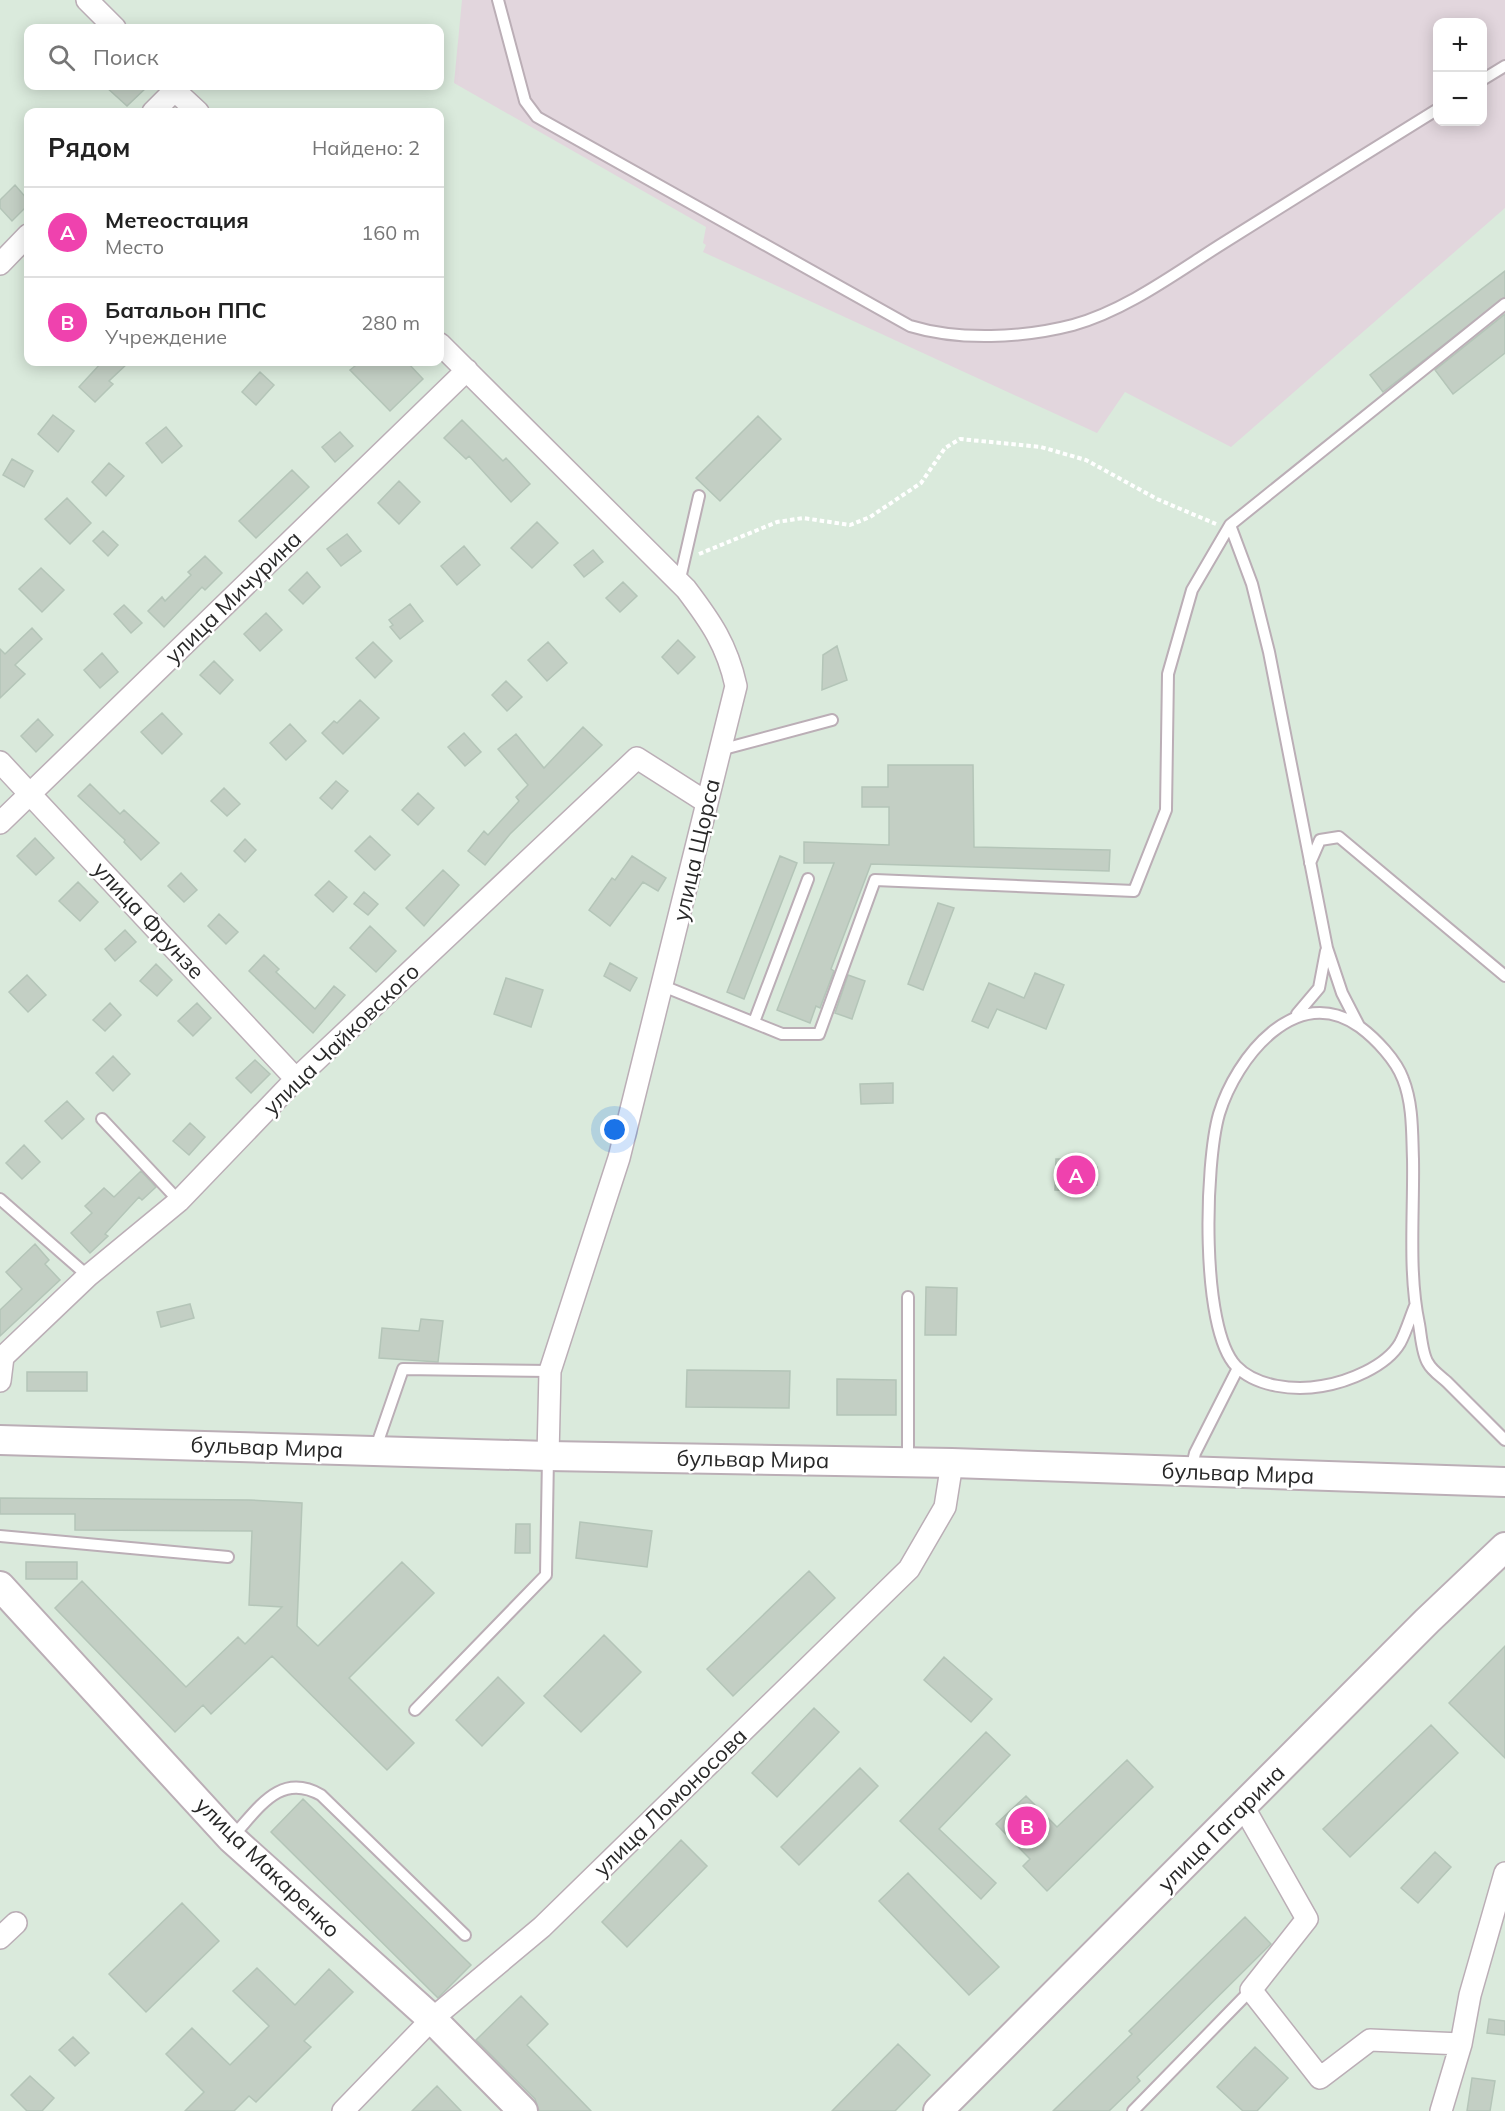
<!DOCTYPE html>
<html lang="ru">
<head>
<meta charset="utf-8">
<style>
	body { margin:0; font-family:Mulish,sans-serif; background:#f2f2f2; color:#222 }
	.controls { position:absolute; right:18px; top:18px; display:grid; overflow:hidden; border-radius:12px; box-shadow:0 3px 15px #0003 }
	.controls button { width:54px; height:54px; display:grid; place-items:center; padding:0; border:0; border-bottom:2px solid #e0e0e0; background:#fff; color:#222; font:30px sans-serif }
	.you { position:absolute; left:615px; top:1130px; width:21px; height:21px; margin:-15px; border:4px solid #fff; border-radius:50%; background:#1a73e8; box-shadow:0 0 0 9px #1a73e833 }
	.badge { display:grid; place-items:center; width:39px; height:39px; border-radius:50%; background:#ef42ae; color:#fff; font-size:20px; font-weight:700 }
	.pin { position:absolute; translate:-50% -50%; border:3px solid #fff; box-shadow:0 2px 6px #0006 }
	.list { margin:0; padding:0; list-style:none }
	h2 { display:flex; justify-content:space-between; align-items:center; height:78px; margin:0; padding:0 24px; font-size:26px }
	h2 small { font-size:20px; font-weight:400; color:#767676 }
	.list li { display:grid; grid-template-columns:39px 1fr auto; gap:18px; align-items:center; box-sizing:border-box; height:90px; padding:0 24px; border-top:2px solid #e0e0e0 }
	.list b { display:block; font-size:22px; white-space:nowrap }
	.list p { margin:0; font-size:20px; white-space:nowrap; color:#767676 }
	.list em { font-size:20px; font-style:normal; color:#767676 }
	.icon { flex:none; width:33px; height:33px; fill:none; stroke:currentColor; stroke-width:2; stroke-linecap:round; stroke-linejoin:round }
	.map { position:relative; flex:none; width:1505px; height:2111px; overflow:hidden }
	.search { position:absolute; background:#fff; box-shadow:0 3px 15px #0003; left:24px; top:24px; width:420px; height:66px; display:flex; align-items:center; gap:15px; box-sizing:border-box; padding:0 21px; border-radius:12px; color:#767676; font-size:22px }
	.panel { position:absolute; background:#fff; box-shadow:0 3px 15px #0003; left:24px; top:108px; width:420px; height:258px; border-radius:12px }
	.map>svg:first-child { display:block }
	.airport { fill:#e2d6dd; fill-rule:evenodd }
	.building { fill:#c3cfc4; stroke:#b4c5b8; stroke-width:1.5 }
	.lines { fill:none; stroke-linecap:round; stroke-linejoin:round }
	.lane-casing { stroke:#bbaeb6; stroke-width:14 }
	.street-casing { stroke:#bbaeb6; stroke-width:24 }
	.secondary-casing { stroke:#bbaeb6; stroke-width:32 }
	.path { stroke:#fff; stroke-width:4; stroke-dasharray:4.5 3; stroke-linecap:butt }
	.lane { stroke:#fff; stroke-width:10 }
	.street { stroke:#fff; stroke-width:21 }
	.secondary { stroke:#fff; stroke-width:28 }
	.labels { text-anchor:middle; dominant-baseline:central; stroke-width:5; stroke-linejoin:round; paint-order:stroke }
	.street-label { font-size:22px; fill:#282828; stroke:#fff }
</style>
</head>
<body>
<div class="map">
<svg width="1505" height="2111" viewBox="0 0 1505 2111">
	<rect width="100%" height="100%" fill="#daeadc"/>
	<path class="airport" d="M 462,0 L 1505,0 L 1505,208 L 1231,447 L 1125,392 L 1097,433 L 703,252 L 706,245 L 703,243 L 706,227 L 454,83 ZM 1438,22 L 1482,22 L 1482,122 L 1438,122 Z"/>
	<path class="building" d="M 105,86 L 148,86 L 127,106 Z
		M 15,185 L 28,200 L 28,205 L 12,221 L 0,208 L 0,200 Z
		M 1505,271 L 1505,297 L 1383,392 L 1370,375 Z
		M 1505,314 L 1505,353 L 1453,394 L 1435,370 Z
		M 102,362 L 129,362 L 109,381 L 113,384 L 95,402 L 79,387 Z
		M 360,362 L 407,362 L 423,379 L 390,411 L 350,370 Z
		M 260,372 L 274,385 L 256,405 L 242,392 Z
		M 53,415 L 74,431 L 58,452 L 38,434 Z
		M 758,416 L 781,439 L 720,501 L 696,478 Z
		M 462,420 L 503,461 L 506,458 L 530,484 L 511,502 L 469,456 L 466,459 L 444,438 Z
		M 166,427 L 182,446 L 162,463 L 146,443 Z
		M 340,432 L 353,446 L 335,462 L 322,447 Z
		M 12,459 L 33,471 L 24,487 L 3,475 Z
		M 109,463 L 124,476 L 106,496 L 92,482 Z
		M 292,470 L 309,487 L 256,538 L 239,521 Z
		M 399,481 L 420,502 L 399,524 L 378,503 Z
		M 67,498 L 91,523 L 70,544 L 45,519 Z
		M 537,522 L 558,543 L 532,568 L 511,548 Z
		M 103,531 L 118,545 L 108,556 L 93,541 Z
		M 347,534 L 361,551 L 341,566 L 327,549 Z
		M 464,546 L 480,565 L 457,585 L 441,566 Z
		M 593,550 L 603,562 L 584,577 L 574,565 Z
		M 205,556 L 222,573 L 205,590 L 202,587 L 164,627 L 148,611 L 162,597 L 165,601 L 191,575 L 188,572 Z
		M 41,568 L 64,590 L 42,612 L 19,589 Z
		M 307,572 L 320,587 L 303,604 L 289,590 Z
		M 623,582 L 637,596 L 620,612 L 606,598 Z
		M 410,604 L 423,621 L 400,639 L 390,627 L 393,625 L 389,620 Z
		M 124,605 L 142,623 L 131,633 L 114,614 Z
		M 266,613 L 282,630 L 260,651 L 244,634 Z
		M 32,628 L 42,639 L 15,665 L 25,674 L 0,698 L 0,649 L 5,654 Z
		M 678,640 L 695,657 L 678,674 L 662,657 Z
		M 373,642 L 392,661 L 375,678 L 356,658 Z
		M 548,642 L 567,663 L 547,681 L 528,660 Z
		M 837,646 L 847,680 L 822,690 L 823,655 Z
		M 102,653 L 118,672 L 100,688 L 84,670 Z
		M 214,661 L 233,680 L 220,694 L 200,675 Z
		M 506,681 L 522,697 L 507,711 L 492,695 Z
		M 360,700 L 379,718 L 343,754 L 322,733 L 334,721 L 337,723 Z
		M 162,713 L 182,734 L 162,754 L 141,732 Z
		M 38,719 L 53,735 L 36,752 L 21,736 Z
		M 290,724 L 306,741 L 286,760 L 270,743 Z
		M 583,727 L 602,745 L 510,834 L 485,865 L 468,851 L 484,831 L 488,835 L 519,801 L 516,797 L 528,785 L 498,749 L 516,734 L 544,768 Z
		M 464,733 L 481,752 L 465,766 L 448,747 Z
		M 888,765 L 973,765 L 974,847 L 1110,850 L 1109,871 L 871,864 L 831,969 L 834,971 L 820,1008 L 816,1006 L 810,1023 L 777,1010 L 834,863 L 804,863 L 804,842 L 889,845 L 889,807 L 862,807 L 862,787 L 888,787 Z
		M 336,781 L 348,791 L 332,809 L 320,798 Z
		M 90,784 L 120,814 L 124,810 L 159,843 L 141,860 L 124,842 L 125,840 L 78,796 Z
		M 224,788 L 240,804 L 227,816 L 211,801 Z
		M 418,793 L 434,808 L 418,825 L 402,810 Z
		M 370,836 L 390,855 L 375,870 L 355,851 Z
		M 35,838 L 54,858 L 36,875 L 17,856 Z
		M 245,839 L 256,850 L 245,862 L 234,851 Z
		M 632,856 L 666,878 L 658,891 L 643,882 L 610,926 L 589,910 L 612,878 L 615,880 Z
		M 780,856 L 797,863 L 744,999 L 727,992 Z
		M 443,870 L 459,885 L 424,926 L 406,908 Z
		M 181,873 L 197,890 L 184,902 L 168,886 Z
		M 329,881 L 347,897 L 333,912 L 315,895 Z
		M 78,882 L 98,902 L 80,921 L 59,901 Z
		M 364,892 L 378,904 L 368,915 L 354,904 Z
		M 938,903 L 954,908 L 923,990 L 908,984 Z
		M 219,914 L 238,932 L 226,944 L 208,926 Z
		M 370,926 L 396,951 L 376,972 L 350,948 Z
		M 125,930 L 136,942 L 115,961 L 105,949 Z
		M 264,955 L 279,969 L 276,972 L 315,1009 L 334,986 L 345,995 L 313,1033 L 249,971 Z
		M 610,963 L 637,978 L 630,991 L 604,976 Z
		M 156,964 L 172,980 L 157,996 L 140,981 Z
		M 1035,973 L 1064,985 L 1046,1029 L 997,1009 L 988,1028 L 972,1021 L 989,983 L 1024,998 Z
		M 27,975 L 46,995 L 28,1012 L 9,992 Z
		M 848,975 L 865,981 L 852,1019 L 835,1013 Z
		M 506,978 L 543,990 L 531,1027 L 494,1014 Z
		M 110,1003 L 121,1015 L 105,1031 L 93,1020 Z
		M 197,1003 L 211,1018 L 193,1036 L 178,1021 Z
		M 113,1056 L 130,1074 L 113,1091 L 96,1073 Z
		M 255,1060 L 270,1074 L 251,1093 L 236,1078 Z
		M 893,1083 L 893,1103 L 861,1104 L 860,1084 Z
		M 67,1101 L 84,1119 L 62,1139 L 45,1121 Z
		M 190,1123 L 205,1137 L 189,1155 L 173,1141 Z
		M 24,1145 L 40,1162 L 22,1179 L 6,1163 Z
		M 1056,1159 L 1081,1159 L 1080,1166 L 1097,1167 L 1097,1185 L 1080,1184 L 1080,1191 L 1055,1190 Z
		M 141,1171 L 156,1187 L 142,1200 L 139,1197 L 105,1234 L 108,1236 L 90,1253 L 71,1233 L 92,1213 L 85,1206 L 104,1188 L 114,1197 Z
		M 35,1244 L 49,1260 L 45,1264 L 60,1280 L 0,1336 L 0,1310 L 22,1289 L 6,1272 Z
		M 926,1287 L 957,1288 L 956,1335 L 925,1335 Z
		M 190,1304 L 194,1318 L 161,1327 L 157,1312 Z
		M 421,1319 L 443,1321 L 438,1362 L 379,1358 L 382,1328 L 419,1331 Z
		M 687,1370 L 790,1371 L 789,1408 L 686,1407 Z
		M 27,1372 L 87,1372 L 87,1391 L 27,1391 Z
		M 837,1379 L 896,1380 L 896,1415 L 837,1415 Z
		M 0,1498 L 250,1500 L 302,1503 L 297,1626 L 318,1646 L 402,1562 L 434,1593 L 349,1678 L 414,1743 L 387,1770 L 272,1656 L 211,1714 L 203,1705 L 175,1732 L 55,1608 L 82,1581 L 186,1687 L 238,1637 L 245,1644 L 282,1607 L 249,1605 L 252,1531 L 75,1530 L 75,1514 L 0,1514 Z
		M 580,1522 L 652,1531 L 647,1567 L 576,1558 Z
		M 516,1524 L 530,1524 L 530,1553 L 515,1553 Z
		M 26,1562 L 77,1562 L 77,1579 L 26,1579 Z
		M 809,1571 L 835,1598 L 733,1696 L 707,1669 Z
		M 604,1635 L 641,1672 L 581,1732 L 544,1696 Z
		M 1505,1646 L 1505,1758 L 1449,1703 Z
		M 944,1657 L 992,1699 L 971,1722 L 924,1680 Z
		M 498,1677 L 524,1703 L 482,1746 L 456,1720 Z
		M 814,1708 L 839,1732 L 777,1797 L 752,1773 Z
		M 1431,1725 L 1458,1753 L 1350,1857 L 1323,1829 Z
		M 986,1732 L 1010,1755 L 939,1829 L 996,1883 L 981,1899 L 900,1821 Z
		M 1127,1760 L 1153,1787 L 1047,1891 L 1023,1866 L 1030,1859 L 996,1824 L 1026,1796 L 1057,1827 Z
		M 860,1768 L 878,1786 L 799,1865 L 781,1847 Z
		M 303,1799 L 471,1965 L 438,1998 L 271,1832 Z
		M 681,1840 L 707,1866 L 627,1947 L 602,1922 Z
		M 1435,1852 L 1451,1867 L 1418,1903 L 1401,1888 Z
		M 908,1873 L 999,1967 L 969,1995 L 879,1901 Z
		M 182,1903 L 219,1941 L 146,2012 L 109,1974 Z
		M 1245,1917 L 1271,1944 L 1137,2077 L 1140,2081 L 1109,2111 L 1053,2111 L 1132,2034 L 1129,2031 Z
		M 257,1968 L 295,2005 L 329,1969 L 353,1992 L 304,2041 L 311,2047 L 256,2102 L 249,2096 L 234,2111 L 185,2111 L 204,2092 L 166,2054 L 192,2028 L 230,2065 L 269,2026 L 233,1991 Z
		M 521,1996 L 548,2024 L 527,2045 L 591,2111 L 539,2111 L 535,2099 L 476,2040 Z
		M 1489,2019 L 1505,2021 L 1505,2035 L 1487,2033 Z
		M 73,2037 L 89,2053 L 75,2066 L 59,2050 Z
		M 898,2044 L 930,2075 L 895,2111 L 832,2111 Z
		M 1255,2047 L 1288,2078 L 1257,2111 L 1243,2111 L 1217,2087 Z
		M 30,2076 L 54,2098 L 42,2111 L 27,2111 L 11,2095 Z
		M 1472,2078 L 1495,2081 L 1490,2111 L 1467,2111 Z
		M 437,2086 L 461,2111 L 412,2111 Z"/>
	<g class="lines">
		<defs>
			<path id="lane" d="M 498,0 L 525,101 L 537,117 L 910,326 C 959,341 1023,338 1073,325 C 1127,310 1177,272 1225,242 C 1295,198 1367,153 1438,109
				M 1482,80 L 1505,66
				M 1230,525 L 1252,584 L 1269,652 L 1327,948 L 1342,993 L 1359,1026
				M 679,583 L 699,496
				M 720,750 L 832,720
				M 1310,863 L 1320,840 L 1339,837 L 1505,976
				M 663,986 L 782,1034 L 819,1034 L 875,880 L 1134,891 L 1166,810 L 1168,674 L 1192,590 L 1230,525 L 1505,304
				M 1297,1014 L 1319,988 L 1326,951
				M 754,1022 L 808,879
				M 102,1119 L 179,1201
				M 0,1199 L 88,1276
				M 1415,1306 C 1410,1318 1406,1332 1400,1343 C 1386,1367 1347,1382 1322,1386 C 1295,1391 1256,1387 1236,1366 C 1200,1328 1205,1163 1219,1114 C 1236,1058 1296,981 1360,1027 C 1376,1039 1396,1060 1403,1079 C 1413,1104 1412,1133 1413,1159 C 1414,1211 1408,1273 1419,1324 C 1421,1335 1422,1354 1428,1363 C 1432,1371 1442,1377 1448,1383 C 1467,1402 1486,1421 1505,1440
				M 375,1450 L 403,1369 L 550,1371
				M 908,1462 L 908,1297
				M 1191,1470 L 1195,1453 L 1238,1368
				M 0,1536 L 228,1557
				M 415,1710 L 546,1575 L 548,1457
				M 231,1838 C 258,1810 279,1771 321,1795 L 465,1935
				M 1133,2111 L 1251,1990"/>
			<path id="street" d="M 87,0 L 115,28
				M 170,86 L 198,112
				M 153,112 L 175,90
				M 0,264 L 28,235
				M 440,344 L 686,589 C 711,622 727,645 736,686 L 619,1158 L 550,1371 L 548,1456
				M 0,762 L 296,1079
				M 0,823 L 467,370
				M 0,1381 L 3,1357 L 88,1276 L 179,1201 L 296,1079 L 637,758 L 706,802
				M 1243,1806 L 1307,1919 L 1251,1990 L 1320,2078 L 1370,2040 L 1461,2044
				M 0,1938 L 16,1923
				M 343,2111 L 432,2019 L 542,1927 L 909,1569 L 945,1507 L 952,1463
				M 1441,2111 L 1461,2044 L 1470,1995 L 1505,1873"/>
			<path id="secondary" d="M 0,1440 L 548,1456 L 952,1463 L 1505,1482
				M 0,1586 L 231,1838 L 432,2019 L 523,2111
				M 938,2111 L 1427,1621 L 1505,1547"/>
		</defs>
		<use href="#lane" class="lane-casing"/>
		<use href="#street" class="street-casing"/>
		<use href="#secondary" class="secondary-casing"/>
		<path class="path" d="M 699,554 L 777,522 L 803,518 L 850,525 L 870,517 L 921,483 L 945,448 L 960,439 L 1041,447 L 1086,460 L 1157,499 L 1216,524"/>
		<use href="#lane" class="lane"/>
		<use href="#street" class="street"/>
		<use href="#secondary" class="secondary"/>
	</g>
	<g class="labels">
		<g class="street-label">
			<text transform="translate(233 597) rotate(-44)">улица Мичурина</text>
			<text transform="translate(696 850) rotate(-77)">улица Щорса</text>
			<text transform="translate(149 920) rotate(47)">улица Фрунзе</text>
			<text transform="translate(341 1039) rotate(-44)">улица Чайковского</text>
			<text transform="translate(267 1447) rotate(2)">бульвар Мира</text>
			<text transform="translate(753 1459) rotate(1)">бульвар Мира</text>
			<text transform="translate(1238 1473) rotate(2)">бульвар Мира</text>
			<text transform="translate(670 1802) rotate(-44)">улица Ломоносова</text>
			<text transform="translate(1221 1828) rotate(-45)">улица Гагарина</text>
			<text transform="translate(268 1867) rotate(44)">улица Макаренко</text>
		</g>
	</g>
</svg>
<div class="controls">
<button>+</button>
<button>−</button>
</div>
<div class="you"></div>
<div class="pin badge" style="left:1076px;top:1175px">A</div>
<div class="pin badge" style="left:1027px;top:1826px">B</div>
<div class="search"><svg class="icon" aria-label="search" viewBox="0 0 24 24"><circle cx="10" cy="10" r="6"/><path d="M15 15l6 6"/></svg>Поиск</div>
<section class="panel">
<h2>Рядом<small>Найдено: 2</small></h2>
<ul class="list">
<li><span class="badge">A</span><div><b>Метеостация</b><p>Место</p></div><em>160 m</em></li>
<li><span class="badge">B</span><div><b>Батальон ППС</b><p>Учреждение</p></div><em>280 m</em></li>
</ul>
</section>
</div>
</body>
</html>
